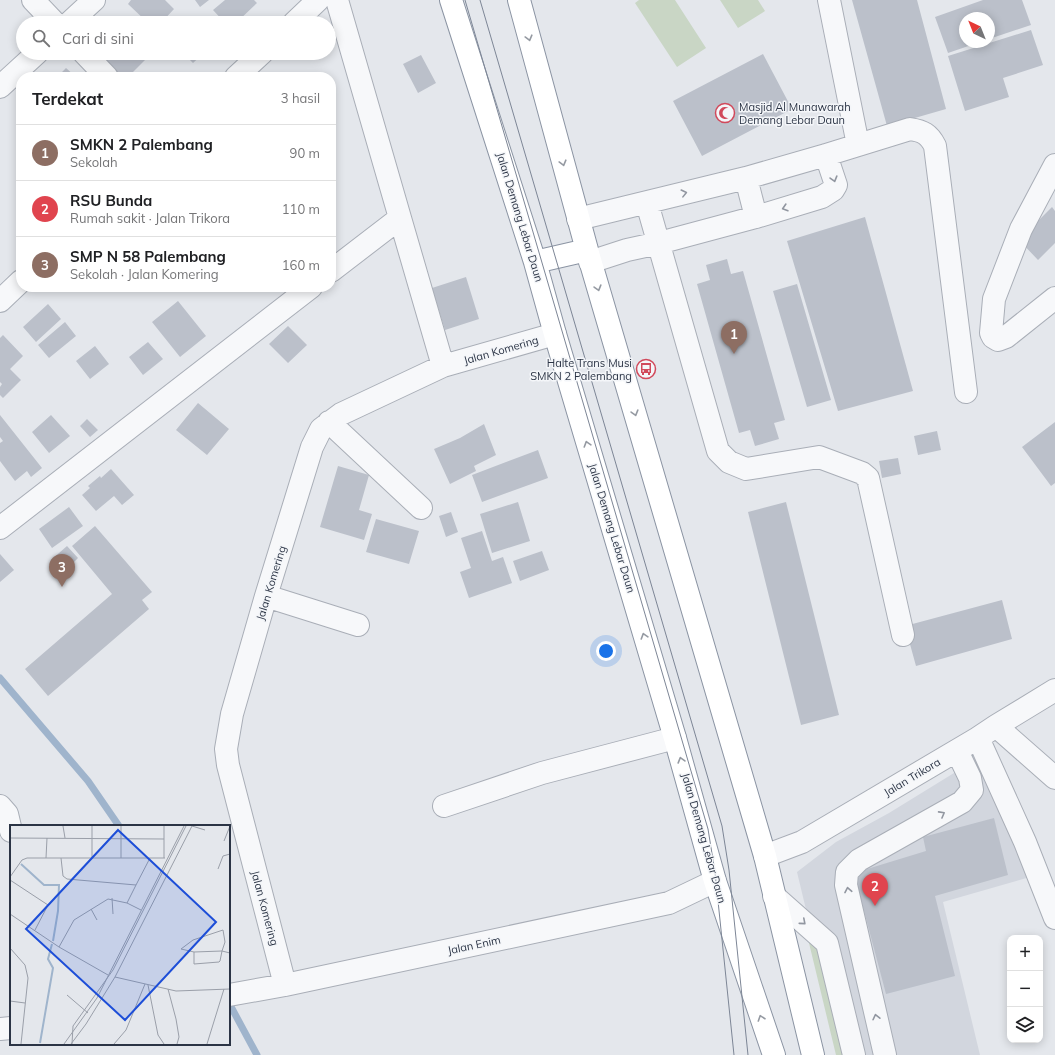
<!DOCTYPE html>
<html lang="id">
<head>
<meta charset="utf-8">
<style>
	body { margin:0; font-family:Mulish,sans-serif; background:#f2f2f2; color:#202124 }
	.controls { position:absolute; right:12px; bottom:12px; display:grid; overflow:hidden; border-radius:8px; box-shadow:0 2px 10px #0003 }
	.controls button { width:36px; height:36px; display:grid; place-items:center; padding:0; border:0; border-bottom:1px solid #e0e0e0; background:#fff; color:#202124; font:20px sans-serif }
	.compass { position:absolute; left:959px; top:12px; width:36px; height:36px; border-radius:50%; background:#fff; box-shadow:0 2px 10px #0003; rotate:317deg }
	.you { position:absolute; left:606px; top:651px; width:14px; height:14px; margin:-10px; border:3px solid #fff; border-radius:50%; background:#1a73e8; box-shadow:0 0 0 6px #1a73e833 }
	.badge { display:grid; place-items:center; width:26px; height:26px; border-radius:50%; background:#d1495b; color:#fff; font-size:13px; font-weight:700 }
	.pin { position:absolute; translate:-50% -33px; filter:drop-shadow(0 1px 2px #0008) }
	.pin::after { content:''; position:absolute; top:21px; width:14px; height:12px; background:inherit; clip-path:polygon(0 0,100% 0,50% 100%) }
	.list { margin:0; padding:0; list-style:none }
	h2 { display:flex; justify-content:space-between; align-items:center; height:52px; margin:0; padding:0 16px; font-size:17px }
	h2 small { font-size:13px; font-weight:400; color:#757577 }
	.list li { display:grid; grid-template-columns:26px 1fr auto; gap:12px; align-items:center; box-sizing:border-box; height:56px; padding:0 16px; border-top:1px solid #e0e0e0 }
	.list b { display:block; font-size:15px; white-space:nowrap }
	.list p { margin:0; font-size:13px; white-space:nowrap; color:#757577 }
	.list em { font-size:13px; font-style:normal; color:#757577 }
	.icon { flex:none; width:22px; height:22px; fill:none; stroke:currentColor; stroke-width:2; stroke-linecap:round; stroke-linejoin:round }
	.map { position:relative; flex:none; width:1055px; height:1055px; overflow:hidden }
	.search { position:absolute; background:#fff; box-shadow:0 2px 10px #0003; left:16px; top:16px; width:320px; height:44px; display:flex; align-items:center; gap:10px; box-sizing:border-box; padding:0 14px; border-radius:22px; color:#757577; font-size:15px }
	.panel { position:absolute; background:#fff; box-shadow:0 2px 10px #0003; left:16px; top:72px; width:320px; height:220px; border-radius:16px }
	.map>svg:first-child { display:block }
	.built { fill:#d2d6de }
	.green { fill:#c9d6c5 }
	.lines { fill:none; stroke-linecap:round; stroke-linejoin:round }
	.stream { stroke:#9fb4cc; stroke-width:7 }
	.building { fill:#bbc0ca }
	.minor-casing { stroke:#a9aeb7; stroke-width:24 }
	.highway-casing { stroke:#8b94a3; stroke-width:24 }
	.minor { stroke:#f7f8fa; stroke-width:22 }
	.highway { stroke:#fff; stroke-width:22 }
	.tram { stroke:#7d8696; stroke-width:1 }
	.oneway { stroke:#959aa2 }
	.oneway2 { stroke:#9196a0 }
	.labels { text-anchor:middle; dominant-baseline:central; stroke-width:3; stroke-linejoin:round; paint-order:stroke }
	.poi-label { font-size:11px; fill:#2b3445; stroke:#f4f6f9; text-anchor:start }
	.street-label { font-size:11px; fill:#2b3445; stroke:#f4f6f9 }
	.inset-river { fill:none; stroke:#9fb4cc; stroke-width:2 }
	.inset-road { fill:none; stroke:#9a9fa9; stroke-width:1 }
	.view { fill:#1d4ed8; fill-opacity:0.15; stroke:#1d4ed8; stroke-width:2 }
	.inset-edge { fill:none; stroke:#2b3445; stroke-width:2 }
</style>
</head>
<body>
<div class="map">
<svg width="1055" height="1055" viewBox="0 0 1055 1055">
	<rect width="100%" height="100%" fill="#e4e7ec"/>
	<path class="built" d="M 980,757 L 1030,877 L 943,902 L 980,1055 L 841,1055 L 797,872 L 836,842 L 889,813 Z"/>
	<path class="green" d="M 639,0 L 675,0 L 706,48 L 677,67 L 635,3 Z
		M 720,0 L 758,0 L 765,11 L 738,28 Z
		M 818,941 L 846,1055 L 836,1055 L 809,943 Z"/>
	<g class="lines">
		<path class="stream" d="M 0,678 L 88,781 L 119,826
			M 229,1003 L 257,1055"/>
	</g>
	<path class="building" d="M 131,0 L 165,0 L 174,9 L 161,23 L 148,23 L 128,4 Z
		M 195,0 L 209,0 L 200,7 Z
		M 225,0 L 254,0 L 257,3 L 236,23 L 225,23 L 213,10 Z
		M 852,0 L 917,0 L 946,109 L 887,126 Z
		M 983,0 L 1022,0 L 1031,25 L 989,39 L 989,18 L 965,18 L 965,42 L 980,42 L 948,53 L 935,17 Z
		M 203,16 L 210,23 L 196,23 Z
		M 1031,30 L 1043,65 L 1003,78 L 1009,97 L 965,111 L 948,56 Z
		M 107,53 L 152,53 L 128,77 L 119,77 L 101,59 Z
		M 183,53 L 204,53 L 193,63 Z
		M 763,54 L 792,109 L 702,156 L 673,101 Z
		M 421,55 L 436,83 L 418,93 L 403,64 Z
		M 66,68 L 76,77 L 57,77 Z
		M 1052,207 L 1055,211 L 1055,243 L 1038,260 L 1019,240 Z
		M 865,217 L 913,391 L 838,411 L 787,241 Z
		M 727,259 L 731,274 L 743,271 L 785,420 L 774,423 L 779,439 L 755,446 L 750,430 L 739,433 L 697,284 L 710,280 L 706,265 Z
		M 466,277 L 479,319 L 445,330 L 432,288 Z
		M 797,284 L 831,400 L 807,407 L 773,291 Z
		M 178,301 L 206,336 L 180,357 L 152,322 Z
		M 48,304 L 61,319 L 36,342 L 23,327 Z
		M 65,322 L 76,336 L 49,358 L 38,345 Z
		M 288,326 L 307,345 L 288,363 L 269,344 Z
		M 3,335 L 23,356 L 10,369 L 21,380 L 3,398 L 0,395 L 0,387 L 2,384 L 0,382 L 0,338 Z
		M 148,342 L 163,359 L 143,375 L 129,357 Z
		M 95,346 L 109,364 L 90,379 L 76,361 Z
		M 198,403 L 229,429 L 207,455 L 176,430 Z
		M 0,415 L 42,468 L 31,477 L 27,471 L 15,481 L 0,461 L 0,443 L 3,441 L 0,437 Z
		M 51,415 L 70,436 L 49,453 L 32,432 Z
		M 87,419 L 98,430 L 90,437 L 80,426 Z
		M 1055,422 L 1055,483 L 1051,486 L 1022,447 Z
		M 484,424 L 496,455 L 474,466 L 476,471 L 450,484 L 434,449 L 460,438 Z
		M 937,431 L 941,450 L 918,455 L 914,436 Z
		M 538,450 L 548,478 L 482,502 L 472,475 Z
		M 898,458 L 901,474 L 882,478 L 879,461 Z
		M 338,466 L 369,475 L 359,510 L 372,514 L 364,540 L 320,527 Z
		M 111,469 L 134,495 L 122,505 L 114,496 L 96,511 L 82,495 L 90,488 L 88,486 L 100,476 L 101,478 Z
		M 518,502 L 530,541 L 492,553 L 480,514 Z
		M 786,502 L 839,715 L 801,725 L 748,512 Z
		M 69,507 L 83,526 L 52,548 L 39,529 Z
		M 451,512 L 458,532 L 446,537 L 439,516 Z
		M 376,519 L 419,531 L 409,564 L 366,552 Z
		M 95,526 L 152,592 L 142,600 L 149,609 L 48,696 L 25,669 L 112,594 L 72,546 Z
		M 482,531 L 492,561 L 503,557 L 512,583 L 469,598 L 460,572 L 471,568 L 461,538 Z
		M 67,546 L 78,558 L 63,573 L 51,560 Z
		M 542,551 L 549,570 L 520,581 L 513,561 Z
		M 0,554 L 14,570 L 0,582 Z
		M 1002,600 L 1012,639 L 916,666 L 905,626 Z
		M 994,818 L 1008,875 L 935,896 L 955,976 L 886,994 L 854,873 L 926,851 L 923,837 Z"/>
	<g class="lines">
		<defs>
			<path id="minor" d="M 33,0 L 55,23
				M 829,0 L 858,145
				M 69,23 L 94,0
				M 294,23 L 318,0
				M 84,53 L 107,77
				M 236,77 L 262,53
				M 0,87 L 37,53
				M 1055,165 L 1021,229 L 994,299 L 991,333 L 993,337 L 998,340 L 1006,337 L 1055,298
				M 746,178 L 756,217
				M 647,203 L 718,451 L 729,462 L 746,469 L 819,457 L 862,473 L 868,478 L 903,635
				M 400,218 L 443,366
				M 578,219 L 746,178 L 826,155 L 910,129 C 923,131 929,134 935,146 L 966,392
				M 590,262 L 627,250 L 659,243 L 756,217 L 822,197 L 833,190 L 836,185 L 826,155
				M 331,271 L 400,218 L 337,0
				M 0,301 L 21,281
				M 329,422 L 421,508
				M 0,528 L 311,287
				M 266,596 L 358,625
				M 996,726 L 1055,778
				M 978,738 L 1025,842 L 1055,918
				M 0,806 L 7,814 L 11,831
				M 444,806 L 542,773 L 675,738
				M 765,856 L 802,842 L 978,738 L 996,726 L 1055,690
				M 774,896 L 827,943 L 854,1055
				M 285,985 L 228,765 L 226,749 L 232,714 L 266,596 L 312,447 L 321,429 L 341,414 L 443,366 L 555,334
				M 229,995 L 285,985 L 669,903 L 715,881
				M 0,1029 L 11,1028
				M 885,1055 L 846,885 L 847,872 L 859,860 L 962,802 L 972,790 L 970,778 L 957,751"/>
			<path id="highway" d="M 451,0 L 535,262 L 555,334 L 675,738 L 715,881 L 774,1055
				M 519,0 L 587,250 L 765,856 L 813,1055
				M 535,262 L 587,250"/>
		</defs>
		<use href="#minor" class="minor-casing"/>
		<use href="#highway" class="highway-casing"/>
		<use href="#minor" class="minor"/>
		<use href="#highway" class="highway"/>
		<path class="tram" d="M 465,0 L 708,829 L 715,872 L 734,1055
			M 480,0 L 722,826 L 729,870 L 748,1055"/>
	</g>
	<defs><path id="oneway-chevron" d="M-2-3.5L2.5 0L-2 3.5" fill="none" stroke-width="1.6" stroke-linecap="round" stroke-linejoin="round"/></defs>
	<g class="oneway">
		<use href="#oneway-chevron" transform="translate(529 38) rotate(75)"/>
		<use href="#oneway-chevron" transform="translate(563 163) rotate(75)"/>
		<use href="#oneway-chevron" transform="translate(598 288) rotate(74)"/>
		<use href="#oneway-chevron" transform="translate(635 413) rotate(74)"/>
		<use href="#oneway-chevron" transform="translate(587 444) rotate(-107)"/>
		<use href="#oneway-chevron" transform="translate(644 636) rotate(-107)"/>
		<use href="#oneway-chevron" transform="translate(681 760) rotate(-106)"/>
		<use href="#oneway-chevron" transform="translate(761 1018) rotate(-109)"/>
	</g>
	<g class="oneway2">
		<use href="#oneway-chevron" transform="translate(834 179) rotate(74)"/>
		<use href="#oneway-chevron" transform="translate(684 193) rotate(-14)"/>
		<use href="#oneway-chevron" transform="translate(785 208) rotate(163)"/>
		<use href="#oneway-chevron" transform="translate(942 814) rotate(-29)"/>
		<use href="#oneway-chevron" transform="translate(848 890) rotate(-101)"/>
		<use href="#oneway-chevron" transform="translate(803 922) rotate(41)"/>
		<use href="#oneway-chevron" transform="translate(876 1017) rotate(-103)"/>
	</g>
	<defs>
		<symbol id="mosque-ring" viewBox="-11 -11 22 22"><circle r="9.5" fill="#f4f6f9" stroke="#d1495b" stroke-width="1.5"/><path d="M3.5-4.9A6 6 0 1 0 3.5 4.9A5 5 0 1 1 3.5-4.9Z" fill="#d1495b"/></symbol>
		<symbol id="bus-ring" viewBox="-11 -11 22 22"><circle r="9.5" fill="#f4f6f9" stroke="#d1495b" stroke-width="1.5"/><path d="M-5-6H5V4H4V6H2V4H-2V6H-4V4H-5ZM-3.5-4V0h7V-4ZM-3.5 1.2v1.5H-2V1.2ZM2 1.2v1.5H3.5V1.2Z" fill="#d1495b"/></symbol>
	</defs>
	<g fill-rule="evenodd">
		<use href="#mosque-ring" x="714" y="102" width="22" height="22"/>
		<use href="#bus-ring" x="635" y="358" width="22" height="22"/>
	</g>
	<g class="labels">
		<g class="poi-label">
			<text x="739" y="107">Masjid Al Munawarah<tspan x="739" dy="13">Demang Lebar Daun</tspan></text>
			<text x="632" y="363" text-anchor="end">Halte Trans Musi<tspan x="632" dy="13">SMKN 2 Palembang</tspan></text>
		</g>
		<g class="street-label">
			<text transform="translate(520 217) rotate(73)">Jalan Demang Lebar Daun</text>
			<text transform="translate(501 350) rotate(-16)">Jalan Komering</text>
			<text transform="translate(612 528) rotate(73)">Jalan Demang Lebar Daun</text>
			<text transform="translate(271 583) rotate(-73)">Jalan Komering</text>
			<text transform="translate(912 777) rotate(-31)">Jalan Trikora</text>
			<text transform="translate(704 838) rotate(74)">Jalan Demang Lebar Daun</text>
			<text transform="translate(265 908) rotate(75)">Jalan Komering</text>
			<text transform="translate(474 945) rotate(-12)">Jalan Enim</text>
		</g>
	</g>
	<g transform="translate(10 825)">
		<rect width="220" height="220" fill="#e4e7ec"/>
		<path class="inset-river" d="M 11,39 L 34,60 L 49,60 L 48,86 L 43,116M 30,218 L 43,143 L 38,134 L 42,119"/>
		<path class="inset-road" d="M 53,1 L 55,13M 111,1 L 111,33M 154,1 L 154,33M 182,1 L 195,5M 0,13 L 154,14M 214,16 L 220,1M 36,33 L 37,13M 51,33 L 53,51 L 57,54 L 126,60 L 140,33M 82,33 L 82,1M 208,44 L 213,31 L 220,29M 0,52 L 12,35 L 17,33 L 155,33M 0,55 L 38,80 L 25,105M 102,73 L 103,89M 117,78 L 126,60M 81,84 L 87,95M 0,89 L 49,122 L 98,150M 49,122 L 64,95 L 98,74 L 117,78 L 131,85M 0,123 L 15,140 L 18,153 L 11,219M 184,127 L 184,139 L 209,137 L 210,136 L 212,126 L 215,117 L 213,105 L 183,115 L 171,124 L 184,127 L 212,126 L 220,128M 105,152 L 166,166 L 220,164M 138,160 L 148,210 L 154,219M 158,164 L 166,194 L 169,212 L 167,219M 57,170 L 78,188M 0,176 L 15,178M 54,219 L 87,173 L 174,1M 61,219 L 76,199 L 105,152 L 182,1M 62,219 L 63,201 L 103,145 L 176,1M 104,219 L 116,205 L 135,159M 197,219 L 214,164"/>
		<path class="view" d="M 108,5 L 206,97 L 115,195 L 16,104 Z"/>
		<rect width="220" height="220" class="inset-edge"/>
	</g>
</svg>
<div class="controls">
<button>+</button>
<button>−</button>
<button><svg class="icon" aria-label="layers" viewBox="0 0 24 24"><path d="M12 4l9 5-9 5-9-5zM3 14l9 5 9-5"/></svg></button>
</div>
<svg class="compass" viewBox="-18 -18 36 36"><path d="M0-13l5 13h-10z" fill="#e53935"/><path d="M0 13l5-13h-10z" fill="#757577"/></svg>
<div class="you"></div>
<div class="pin badge" style="left:734px;top:354px;background:#8d6e63">1</div>
<div class="pin badge" style="left:875px;top:906px;background:#e0444e">2</div>
<div class="pin badge" style="left:62px;top:587px;background:#8d6e63">3</div>
<div class="search"><svg class="icon" aria-label="search" viewBox="0 0 24 24"><circle cx="10" cy="10" r="6"/><path d="M15 15l6 6"/></svg>Cari di sini</div>
<section class="panel">
<h2>Terdekat<small>3 hasil</small></h2>
<ul class="list">
<li><span class="badge" style="background:#8d6e63">1</span><div><b>SMKN 2 Palembang</b><p>Sekolah</p></div><em>90 m</em></li>
<li><span class="badge" style="background:#e0444e">2</span><div><b>RSU Bunda</b><p>Rumah sakit · Jalan Trikora</p></div><em>110 m</em></li>
<li><span class="badge" style="background:#8d6e63">3</span><div><b>SMP N 58 Palembang</b><p>Sekolah · Jalan Komering</p></div><em>160 m</em></li>
</ul>
</section>
</div>
</body>
</html>
